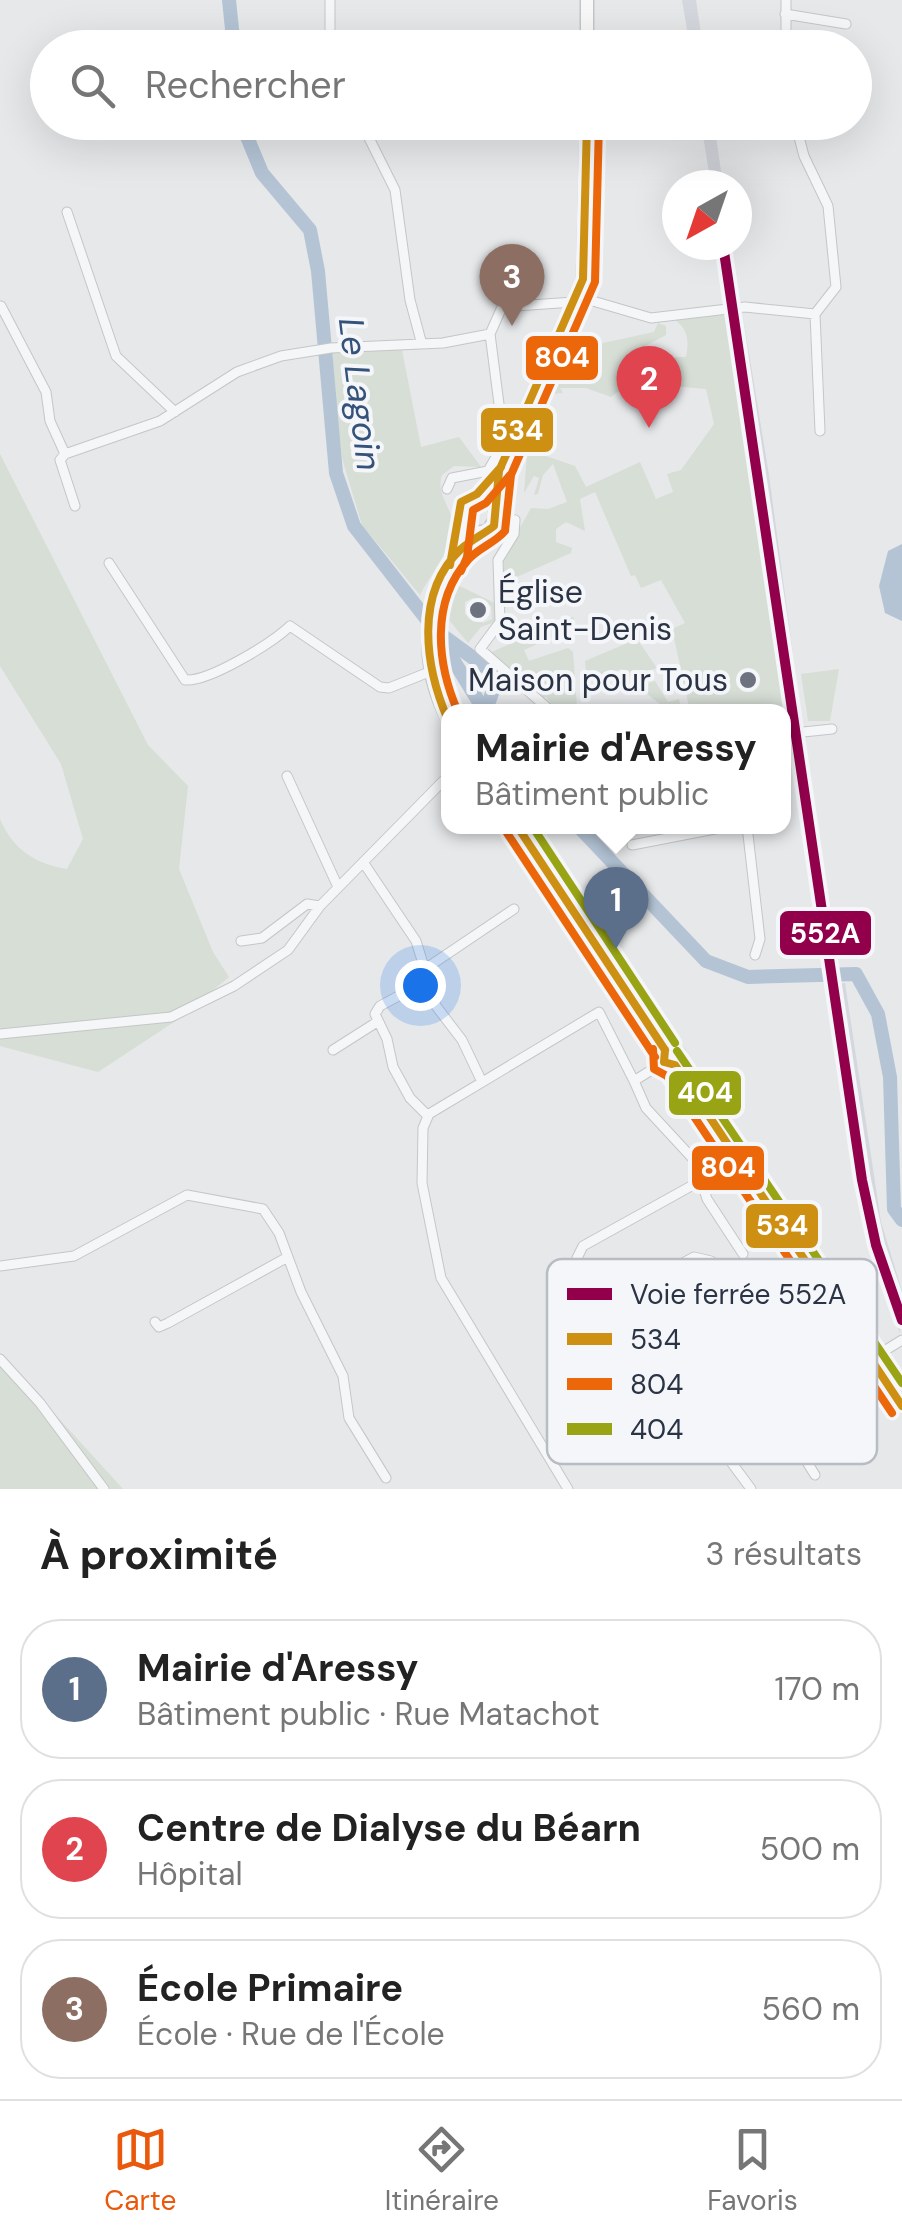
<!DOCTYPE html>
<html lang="fr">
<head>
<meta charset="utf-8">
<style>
	body { margin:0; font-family:"DM Sans",sans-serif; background:#f2f2f2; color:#222 }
	.compass { position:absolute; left:662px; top:170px; width:90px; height:90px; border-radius:50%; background:#fff; box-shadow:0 10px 40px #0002; rotate:220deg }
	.you { position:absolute; left:420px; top:985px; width:35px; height:35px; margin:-25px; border:8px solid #fff; border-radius:50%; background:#1a73e8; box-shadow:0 0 0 15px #1a73e833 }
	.badge { display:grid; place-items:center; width:65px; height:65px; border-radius:50%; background:#ea580c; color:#fff; font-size:32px; font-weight:700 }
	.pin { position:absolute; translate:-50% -82px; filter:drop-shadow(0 2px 5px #0008) }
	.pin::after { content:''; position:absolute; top:52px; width:35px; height:30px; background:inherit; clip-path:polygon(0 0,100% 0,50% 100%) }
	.popup { position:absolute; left:441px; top:704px; width:350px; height:130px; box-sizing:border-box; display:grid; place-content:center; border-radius:20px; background:#fff; filter:drop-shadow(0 2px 8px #0005); font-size:32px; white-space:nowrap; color:#767676 }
	.popup b { font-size:38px; color:#222 }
	.popup::after { content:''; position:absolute; left:50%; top:100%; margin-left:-20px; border:20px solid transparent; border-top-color:#fff }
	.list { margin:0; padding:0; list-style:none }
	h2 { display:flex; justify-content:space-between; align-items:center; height:130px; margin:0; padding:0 40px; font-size:42px }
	h2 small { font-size:32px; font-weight:400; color:#767676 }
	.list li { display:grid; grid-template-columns:65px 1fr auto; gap:30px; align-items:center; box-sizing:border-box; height:140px; margin:0 20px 20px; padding:0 20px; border:2px solid #e0e0e0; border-radius:40px }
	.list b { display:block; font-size:38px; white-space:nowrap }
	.list p { margin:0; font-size:32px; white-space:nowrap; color:#767676 }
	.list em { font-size:32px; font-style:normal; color:#767676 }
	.icon { flex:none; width:55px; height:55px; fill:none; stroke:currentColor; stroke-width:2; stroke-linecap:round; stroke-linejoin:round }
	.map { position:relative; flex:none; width:902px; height:1489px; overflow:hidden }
	.search { position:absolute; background:#fff; box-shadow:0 10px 40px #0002; left:30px; right:30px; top:30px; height:110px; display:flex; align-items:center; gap:25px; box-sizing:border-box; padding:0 35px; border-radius:55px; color:#767676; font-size:38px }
	.sheet { height:610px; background:#fff }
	nav { display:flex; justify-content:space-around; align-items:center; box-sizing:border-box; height:140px; border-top:2px solid #e0e0e0; background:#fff; font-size:28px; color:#767676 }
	nav a { display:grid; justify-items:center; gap:5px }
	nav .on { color:#ea580c }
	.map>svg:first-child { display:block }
	.built { fill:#d4d7dd }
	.green { fill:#d6ded6; fill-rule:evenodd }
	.water { fill:#b4c4d5 }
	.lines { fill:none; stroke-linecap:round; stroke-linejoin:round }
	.river { stroke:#b4c4d5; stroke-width:14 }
	.street-casing { stroke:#c4c6c8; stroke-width:11 }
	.secondary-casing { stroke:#c4c6c8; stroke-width:15 }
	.street { stroke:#f5f6f7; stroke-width:9 }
	.secondary { stroke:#f8f8f8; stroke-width:12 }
	.bus-1-casing { stroke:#f4f6f9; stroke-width:15 }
	.bus-2-casing { stroke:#f4f6f9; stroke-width:15 }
	.bus-3-casing { stroke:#f4f6f9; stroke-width:15 }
	.bus-1 { stroke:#cd9013; stroke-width:8 }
	.bus-2 { stroke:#ec660a; stroke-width:8 }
	.bus-3 { stroke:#99a415; stroke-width:8 }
	.rail-1-casing { stroke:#f4f6f9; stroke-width:18 }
	.rail-1 { stroke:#92004c; stroke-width:10 }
	.poi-dot { fill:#6c737f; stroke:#f4f6f9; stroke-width:4 }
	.labels { text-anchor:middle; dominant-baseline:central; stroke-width:8; stroke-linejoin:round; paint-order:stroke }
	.poi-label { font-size:32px; fill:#2b3445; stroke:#f4f6f9; text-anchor:start }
	.water-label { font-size:35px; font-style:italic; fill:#34527a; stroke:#f4f6f9 }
	.key { fill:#f4f6f9; stroke:#b8bcc3; stroke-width:2.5 }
	.key-label { font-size:28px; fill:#2b3445 }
	.line-badge { stroke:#f4f6f9; stroke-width:4 }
	.badge-label { font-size:28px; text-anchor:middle; font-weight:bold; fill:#fff }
</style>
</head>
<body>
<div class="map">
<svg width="902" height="1489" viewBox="0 0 902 1489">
	<rect width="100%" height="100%" fill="#e6e8ea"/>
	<path class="built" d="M 682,0 L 696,0 L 703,47 L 690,47 Z
		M 701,123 L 714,123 L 723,185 L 711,185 Z
		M 720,245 L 732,245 L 741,304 L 729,305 Z
		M 742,311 L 769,475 L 803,729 L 792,730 L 738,370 L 730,313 Z
		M 804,737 L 839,960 L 825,962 L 794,738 Z
		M 845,983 L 881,1222 L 902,1291 L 900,1333 L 874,1260 L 847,1124 L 826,986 Z"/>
	<path class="green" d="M 730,313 L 738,370 L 792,730 L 784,731 L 784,712 L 690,711 L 672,629 L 685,623 L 661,580 L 641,588 L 635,575 L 631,576 L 595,492 L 580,499 L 585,531 L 566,522 L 556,529 L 556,542 L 572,548 L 571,553 L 503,583 L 504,556 L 531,508 L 548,509 L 567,502 L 553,464 L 543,475 L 538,494 L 534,495 L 539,478 L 534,476 L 524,493 L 528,441 L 549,447 L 546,456 L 575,466 L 586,487 L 640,462 L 656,499 L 673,492 L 667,474 L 681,470 L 714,424 L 706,389 L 631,382 L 611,397 L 586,388 L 560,388 L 563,393 L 553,394 L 563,365 L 580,348 L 654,332 L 658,323 L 666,326 L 666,335 L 638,350 L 656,354 L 660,362 L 656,368 L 664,371 L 675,357 L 686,357 C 689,342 689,330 674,319 Z
		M 401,345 L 421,447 L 459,437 L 481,467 L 454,466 L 442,475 C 435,496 454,508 453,529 C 452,548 429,577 420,595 L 362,525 L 342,458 L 330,351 Z
		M 0,454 L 148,745 L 188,786 L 179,869 L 213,952 L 229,977 L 174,1022 L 98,1072 L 0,1046 L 0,819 C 13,850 36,864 67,869 L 83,839 L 61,764 L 0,666 Z
		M 451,582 L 495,603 L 495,622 L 481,627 L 468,643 L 440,609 ZM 473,598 L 491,606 L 492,619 L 483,623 L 465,614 L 465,602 Z
		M 573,617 L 575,622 L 561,628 L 562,633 L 524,650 L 529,661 L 568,648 L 573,652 L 577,707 L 557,711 L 546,697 L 542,698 L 489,653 Z
		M 637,639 L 657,668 L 626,678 L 622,669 L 587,681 L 585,661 Z
		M 839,669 L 830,721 L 808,721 L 801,674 Z
		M 655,681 L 668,702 L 679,699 L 682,711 L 669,711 L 638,687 Z
		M 0,1354 L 123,1489 L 0,1489 Z"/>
	<path class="water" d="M 902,544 L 902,621 L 885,613 L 879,586 L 888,551 Z"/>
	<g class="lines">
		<path class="river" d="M 229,0 L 234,48
			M 241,122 L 262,173 L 310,230 L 318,271 L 336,473 L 354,526 L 435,630 L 485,712
			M 439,633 L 495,674 L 497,680 L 485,712
			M 578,826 L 706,961 L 748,977 L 856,974 L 878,1014 L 890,1077 L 894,1209 L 902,1220"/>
		<defs>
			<path id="street" d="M 330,0 L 330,48
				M 785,14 L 846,24
				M 786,48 L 786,0
				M 361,122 L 395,190 L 410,300 L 421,341
				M 67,212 L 116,356 L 175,412
				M 579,297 L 651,318 L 745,307 L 815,314 L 836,287 L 828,206 L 804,156 L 795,122
				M 1,306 L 46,392 L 50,421 L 65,454
				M 815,314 L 820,431
				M 447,489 L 452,478 L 488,471 L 504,443 L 490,334 L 502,307 L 574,302
				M 75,506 L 60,460 L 65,454 L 160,421 L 237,372 L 281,356 L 331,348 L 443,343 L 490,334
				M 497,516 L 515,520 L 514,534 L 498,560 L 500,622 L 480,649 L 552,712
				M 109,563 L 185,680 C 209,682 272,643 290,626 L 380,687 L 389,688 L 429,672
				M 784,734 L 832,729
				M 287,776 L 338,887
				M 747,826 L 760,939 L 755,955
				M 632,845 L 730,826
				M 363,862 L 416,941 L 436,1006 L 462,1040 L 482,1082
				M 241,941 L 262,938 L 307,904 L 320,906
				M 425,969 L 514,909
				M 428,980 L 380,1006 L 375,1014 L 387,1039 L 393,1067 L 410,1098 L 428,1116
				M 0,1034 L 171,1017 L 234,986 L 288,950 L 320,906 L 448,776
				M 333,1050 L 377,1022
				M 634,1081 L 646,1108 L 695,1161 L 707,1199 L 743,1254
				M 702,1180 L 583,1246 L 577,1258 L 585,1294 L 650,1352 L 751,1489
				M 0,1266 L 74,1256 L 187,1195 L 263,1209 L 279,1233 L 301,1292 L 343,1376 L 349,1418 L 386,1478
				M 600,1307 L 694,1257 L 711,1261 L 792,1389 L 790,1399 L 716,1441
				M 155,1322 L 159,1327 L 168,1323 L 286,1258
				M 0,1359 L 40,1403 L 104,1489
				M 871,1359 L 902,1340
				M 774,1409 L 815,1475
				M 568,1489 L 441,1278 L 422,1183 L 423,1128 L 429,1114 L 599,1012 L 634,1081 L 664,1062"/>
			<path id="secondary" d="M 587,0 L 587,48
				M 492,501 L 499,471 L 583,279 L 587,122
				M 455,555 L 461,502 L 477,494 L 492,501 L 497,516 L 488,531 L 470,534 L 459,525
				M 448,720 C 415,654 424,587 476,534
				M 517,826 L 665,1050
				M 665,1050 L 664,1062 L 675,1065 L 902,1406
				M 665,1050 L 673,1048 L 679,1053 L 675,1065"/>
		</defs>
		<use href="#street" class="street-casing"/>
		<use href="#secondary" class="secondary-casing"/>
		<use href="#street" class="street"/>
		<use href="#secondary" class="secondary"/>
		<defs>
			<path id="bus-1" d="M 450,565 L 461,502 L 477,494 L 501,467
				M 448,720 C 425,667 414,593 461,549 C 471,540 484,534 494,526 L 499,471 L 583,279 L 587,122
				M 517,826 L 665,1050
				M 665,1050 L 664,1062 L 675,1065 L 902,1406"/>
			<path id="bus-2" d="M 461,571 L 467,557 L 473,510 L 486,503 L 510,475
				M 458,712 C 437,664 430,602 468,560 C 478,548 495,543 505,531 L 511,475 L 595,282 L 599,122
				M 507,833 L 655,1057
				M 653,1049 L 654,1069 L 667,1076 L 892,1413"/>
			<path id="bus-3" d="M 532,826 L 675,1043
				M 677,1051 L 902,1383"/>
		</defs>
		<use href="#bus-1" class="bus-1-casing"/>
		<use href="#bus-2" class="bus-2-casing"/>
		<use href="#bus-3" class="bus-3-casing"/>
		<use href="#bus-1" class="bus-1"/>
		<use href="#bus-2" class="bus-2"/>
		<use href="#bus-3" class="bus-3"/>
		<defs>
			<path id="rail-1" d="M 723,245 L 862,1180 L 876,1245 L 902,1320"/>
		</defs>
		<use href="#rail-1" class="rail-1-casing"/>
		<use href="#rail-1" class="rail-1"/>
	</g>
	<g class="poi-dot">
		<circle cx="478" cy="610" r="10"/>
		<circle cx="748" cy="680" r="10"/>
	</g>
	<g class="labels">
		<g class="poi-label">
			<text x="498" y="592">Église<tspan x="498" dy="37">Saint-Denis</tspan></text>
			<text x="728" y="680" text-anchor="end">Maison pour Tous</text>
		</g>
		<g class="water-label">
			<text transform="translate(360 394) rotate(83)">Le Lagoin</text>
		</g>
	</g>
	<rect x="547" y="1259" width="330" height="205" rx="15" class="key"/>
	<rect x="567" y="1288" width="45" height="12" fill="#92004c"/>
	<rect x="567" y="1333" width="45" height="12" fill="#cd9013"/>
	<rect x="567" y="1378" width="45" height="12" fill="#ec660a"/>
	<rect x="567" y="1423" width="45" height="12" fill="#99a415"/>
	<g class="key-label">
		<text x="630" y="1304">Voie ferrée 552A</text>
		<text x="630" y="1349">534</text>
		<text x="630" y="1394">804</text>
		<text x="630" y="1439">404</text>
	</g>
	<g class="line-badge">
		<rect x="524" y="334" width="76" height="48" rx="10" fill="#ec660a"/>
		<rect x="479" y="406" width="76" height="48" rx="10" fill="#cd9013"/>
		<rect x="778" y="909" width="95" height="48" rx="10" fill="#92004c"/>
		<rect x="667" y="1069" width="76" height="48" rx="10" fill="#99a415"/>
		<rect x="690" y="1144" width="76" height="48" rx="10" fill="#ec660a"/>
		<rect x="744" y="1202" width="76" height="48" rx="10" fill="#cd9013"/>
	</g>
	<g class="badge-label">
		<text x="562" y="367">804</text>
		<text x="517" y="440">534</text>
		<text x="825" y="943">552A</text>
		<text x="705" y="1102">404</text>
		<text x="728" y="1177">804</text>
		<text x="782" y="1235">534</text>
	</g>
</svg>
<svg class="compass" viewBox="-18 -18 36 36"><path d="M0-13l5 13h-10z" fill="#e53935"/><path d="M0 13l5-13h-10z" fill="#767676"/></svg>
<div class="you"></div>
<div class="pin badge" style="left:616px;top:949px;background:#5c6f8a">1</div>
<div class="popup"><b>Mairie d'Aressy</b>Bâtiment public</div>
<div class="pin badge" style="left:649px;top:428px;background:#e0444e">2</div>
<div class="pin badge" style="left:512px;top:326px;background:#8d6e63">3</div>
<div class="search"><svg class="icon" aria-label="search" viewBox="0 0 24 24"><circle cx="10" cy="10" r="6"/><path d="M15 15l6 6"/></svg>Rechercher</div>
</div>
<section class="sheet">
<h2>À proximité<small>3 résultats</small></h2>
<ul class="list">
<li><span class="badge" style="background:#5c6f8a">1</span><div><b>Mairie d'Aressy</b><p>Bâtiment public · Rue Matachot</p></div><em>170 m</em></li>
<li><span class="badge" style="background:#e0444e">2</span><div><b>Centre de Dialyse du Béarn</b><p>Hôpital</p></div><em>500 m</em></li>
<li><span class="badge" style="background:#8d6e63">3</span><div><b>École Primaire</b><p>École · Rue de l'École</p></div><em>560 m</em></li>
</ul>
</section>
<nav>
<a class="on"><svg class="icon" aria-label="map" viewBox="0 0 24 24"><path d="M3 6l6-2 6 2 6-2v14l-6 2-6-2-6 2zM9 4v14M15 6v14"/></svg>Carte</a>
<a><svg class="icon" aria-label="directions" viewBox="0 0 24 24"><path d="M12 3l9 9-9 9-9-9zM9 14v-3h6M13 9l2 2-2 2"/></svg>Itinéraire</a>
<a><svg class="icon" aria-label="saved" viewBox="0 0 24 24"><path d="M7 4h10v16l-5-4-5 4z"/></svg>Favoris</a>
</nav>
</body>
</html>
